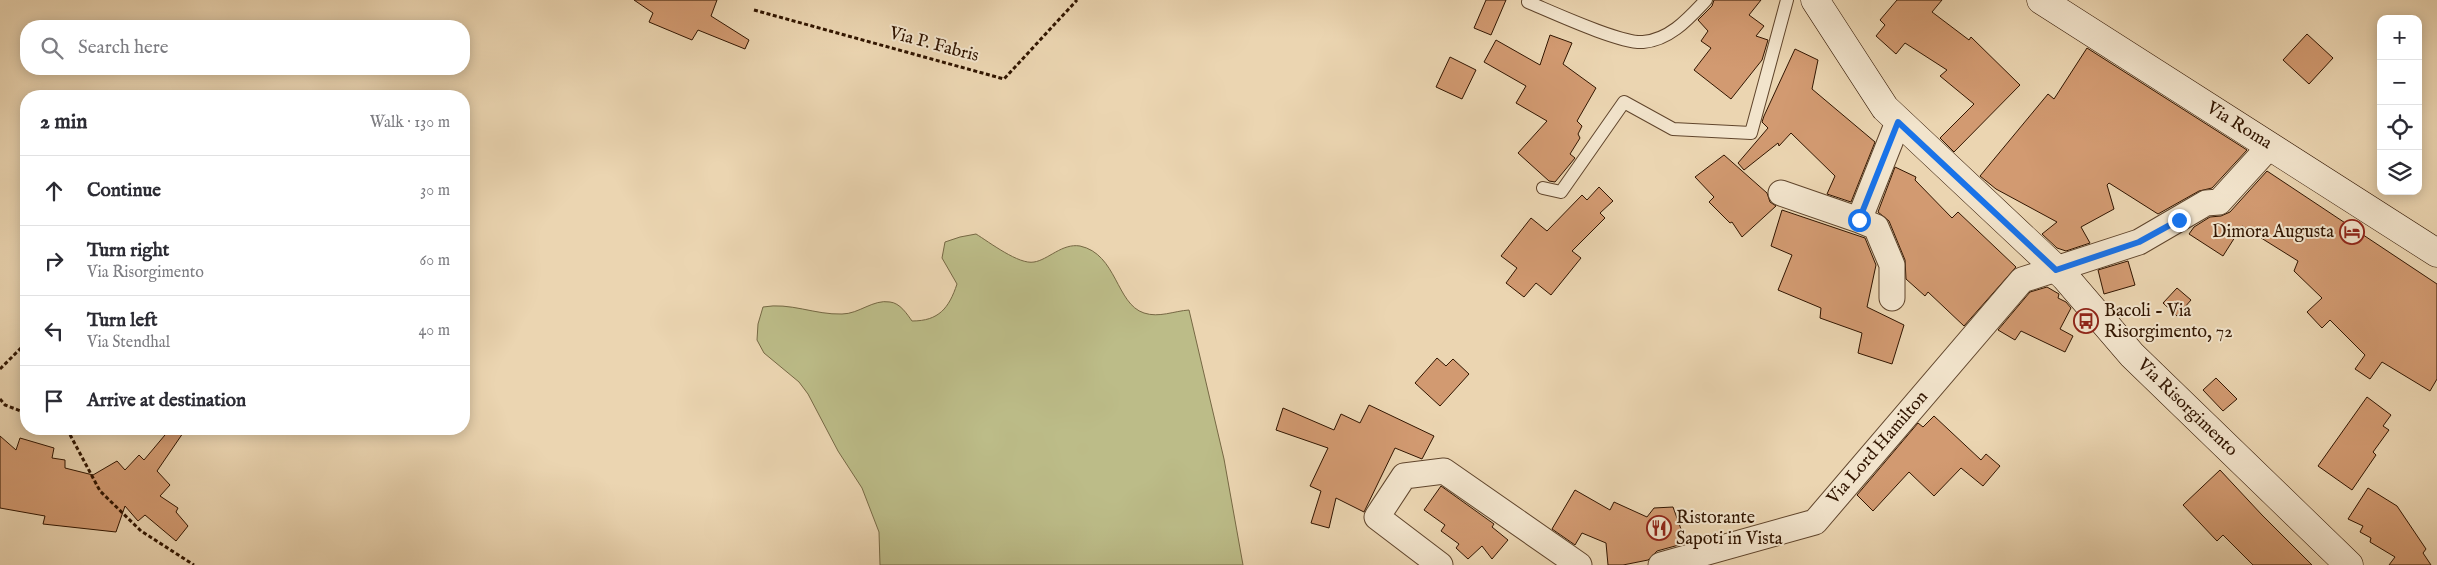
<!DOCTYPE html>
<html lang="en">
<head>
<meta charset="utf-8">
<style>
	body { margin:0; font-family:"IM FELL English",serif; background:#f7f7f7; color:#2b2b33 }
	.controls { position:absolute; right:15px; top:15px; display:grid; overflow:hidden; border-radius:10px; box-shadow:0 2px 12px #0003 }
	.controls button { width:45px; height:45px; display:grid; place-items:center; padding:0; border:0; border-bottom:1px solid #e1e1e2; background:#fff; color:#2b2b33; font:25px sans-serif }
	.stop { position:absolute; width:15px; height:15px; margin:-11px; border:4px solid #1a73e8; border-radius:50%; background:#fff }
	.stop.end { background:#1a73e8; border-color:#fff; box-shadow:0 1px 5px #0008 }
	.list { margin:0; padding:0; list-style:none }
	h2 { display:flex; justify-content:space-between; align-items:center; height:65px; margin:0; padding:0 20px; font-size:21px }
	h2 small { font-size:16px; font-weight:400; color:#7c7c81 }
	.list li { display:grid; grid-template-columns:32px 1fr auto; gap:15px; align-items:center; box-sizing:border-box; height:70px; padding:0 20px; border-top:1px solid #e1e1e2 }
	.list b { display:block; font-size:19px; white-space:nowrap }
	.list p { margin:0; font-size:16px; white-space:nowrap; color:#7c7c81 }
	.list em { font-size:16px; font-style:normal; color:#7c7c81 }
	.icon { flex:none; width:28px; height:28px; fill:none; stroke:currentColor; stroke-width:2; stroke-linecap:round; stroke-linejoin:round }
	.map { position:relative; flex:none; width:2437px; height:565px; overflow:hidden }
	.search { position:absolute; background:#fff; box-shadow:0 2px 12px #0003; left:20px; top:20px; width:450px; height:55px; display:flex; align-items:center; gap:12px; box-sizing:border-box; padding:0 18px; border-radius:20px; color:#7c7c81; font-size:19px }
	.panel { position:absolute; background:#fff; box-shadow:0 2px 12px #0003; left:20px; top:90px; width:450px; height:345px; border-radius:20px }
	.map>svg:first-child { display:block }
	.green { fill:#bcbc88; stroke:#766844 }
	.building { fill:#d29a71; stroke:#311500 }
	.lines { fill:none; stroke-linecap:round; stroke-linejoin:round }
	.lane-casing { stroke:#60452c; stroke-width:14 }
	.street-casing { stroke:#60452c; stroke-width:27 }
	.secondary-casing { stroke:#311500; stroke-width:29 }
	.path { stroke:#311500; stroke-width:3; stroke-dasharray:4 2.5; stroke-linecap:butt }
	.lane { stroke:#f2e4cc; stroke-width:12 }
	.street { stroke:#f2e4cc; stroke-width:25 }
	.secondary { stroke:#f2e4cc; stroke-width:28 }
	.route { stroke:#1a73e8; stroke-width:6 }
	.labels { text-anchor:middle; dominant-baseline:central; stroke-width:4; stroke-linejoin:round; paint-order:stroke }
	.street-label { font-size:18px; fill:#311500; stroke:#f2e4cc }
	.poi-label { font-size:18px; fill:#311500; stroke:#f2e4cc; text-anchor:start }
</style>
</head>
<body>
<div class="map">
<svg width="2437" height="565" viewBox="0 0 2437 565">
	<rect width="100%" height="100%" fill="#ebd5b1"/>
	<filter id="stains"><feTurbulence type="fractalNoise" baseFrequency=".004" numOctaves="4"/><feColorMatrix values="0 0 0 0 .2 0 0 0 0 .09 0 0 0 0 .02 0 0 0 .5 -.17"/></filter>
	<radialGradient id="worn" r=".72"><stop offset=".6" stop-color="#630" stop-opacity="0"/><stop offset="1" stop-color="#630" stop-opacity=".3"/></radialGradient>
	<path class="green" d="M 976,234 C 989,242 1019,265 1034,262 C 1048,260 1062,243 1080,246 C 1117,254 1116,304 1144,313 C 1159,318 1174,311 1189,310 L 1224,459 L 1243,565 L 880,565 L 879,532 L 862,488 L 838,451 L 808,394 L 799,382 L 764,353 L 757,340 L 758,324 L 763,307 C 790,302 815,315 842,314 C 859,314 873,299 890,302 C 900,303 907,314 912,321 C 939,321 949,308 957,284 L 942,258 L 945,242 L 960,237 Z"/>
	<path class="building" d="M 634,0 L 717,0 L 711,16 L 749,40 L 745,49 L 698,30 L 692,40 L 649,22 L 653,13 Z
		M 1486,0 L 1506,0 L 1491,35 L 1474,28 Z
		M 1714,0 L 1761,0 L 1749,15 L 1764,26 L 1756,36 L 1768,40 L 1762,60 L 1731,99 L 1694,70 L 1711,48 L 1701,41 L 1708,31 L 1698,20 L 1712,6 Z
		M 1897,0 L 1942,0 L 1932,12 L 1969,40 L 1971,37 L 2020,85 L 1954,152 L 1940,138 L 1974,104 L 1940,76 L 1947,70 L 1905,43 L 1896,54 L 1876,36 L 1885,25 L 1880,20 Z
		M 2307,34 L 2333,58 L 2309,84 L 2283,60 Z
		M 1550,35 L 1572,43 L 1563,64 L 1596,88 L 1577,121 L 1582,126 L 1578,134 L 1580,138 L 1570,154 L 1575,158 L 1555,182 L 1549,181 L 1518,153 L 1547,121 L 1516,103 L 1526,86 L 1484,62 L 1496,40 L 1540,65 Z
		M 2087,48 L 2247,150 L 2212,188 L 2199,191 L 2158,214 L 2109,183 L 2107,185 L 2114,209 L 2081,227 L 2090,243 L 2066,251 L 2057,248 L 2042,234 L 2057,222 L 1996,189 L 1980,176 L 2048,94 L 2054,99 Z
		M 1795,49 L 1818,60 L 1812,89 L 1875,142 L 1851,202 L 1827,194 L 1835,176 L 1791,133 L 1779,146 L 1778,143 L 1744,170 L 1738,163 L 1768,128 L 1762,122 L 1764,116 Z
		M 1450,57 L 1476,70 L 1462,99 L 1436,87 Z
		M 1724,155 L 1767,193 L 1770,202 L 1776,206 L 1742,237 L 1732,222 L 1730,223 L 1709,202 L 1714,197 L 1695,177 Z
		M 1895,167 L 1916,177 L 1915,180 L 1952,218 L 1958,212 L 2016,267 L 1964,326 L 1928,292 L 1925,296 L 1906,279 L 1905,260 L 1889,221 L 1878,212 Z
		M 2267,171 L 2437,284 L 2437,379 L 2430,391 L 2382,362 L 2370,379 L 2355,369 L 2365,355 L 2330,320 L 2322,328 L 2307,312 L 2322,298 L 2294,271 L 2298,261 L 2242,226 L 2223,256 L 2189,234 L 2194,227 L 2210,217 L 2221,216 L 2230,212 Z
		M 1599,187 L 1613,201 L 1600,213 L 1605,218 L 1572,251 L 1581,258 L 1551,295 L 1536,283 L 1524,297 L 1506,283 L 1517,268 L 1501,256 L 1531,218 L 1547,231 L 1582,195 L 1587,200 Z
		M 1782,210 L 1865,238 L 1876,265 L 1867,307 L 1904,325 L 1892,364 L 1858,353 L 1862,333 L 1820,318 L 1821,308 L 1778,290 L 1792,255 L 1771,246 Z
		M 2128,261 L 2135,285 L 2104,294 L 2098,270 Z
		M 2047,287 L 2059,294 L 2058,298 L 2066,302 L 2071,308 L 2060,329 L 2073,336 L 2065,352 L 2021,331 L 2015,340 L 1998,330 L 2030,292 Z
		M 2177,288 L 2191,300 L 2177,316 L 2163,303 Z
		M 1437,358 L 1446,366 L 1453,359 L 1469,374 L 1440,406 L 1415,383 Z
		M 2216,378 L 2237,399 L 2223,411 L 2203,390 Z
		M 2367,397 L 2391,415 L 2383,426 L 2389,430 L 2373,452 L 2376,455 L 2352,490 L 2318,466 Z
		M 1369,405 L 1434,436 L 1422,459 L 1395,448 L 1364,512 L 1336,498 L 1329,528 L 1311,523 L 1321,491 L 1310,486 L 1328,448 L 1276,430 L 1283,408 L 1334,430 L 1341,414 L 1360,423 Z
		M 1934,416 L 1981,460 L 1986,454 L 2000,466 L 1983,486 L 1961,468 L 1934,496 L 1909,472 L 1873,511 L 1857,495 L 1918,423 L 1923,427 Z
		M 170,429 L 176,429 L 183,433 L 157,471 L 170,485 L 160,496 L 178,508 L 176,512 L 188,526 L 176,541 L 145,515 L 138,521 L 125,506 L 116,532 L 43,524 L 45,516 L 0,508 L 0,436 L 16,450 L 20,438 L 54,448 L 52,458 L 65,460 L 65,468 L 93,475 L 117,461 L 125,470 L 139,455 L 144,460 Z
		M 2220,470 L 2262,515 L 2312,565 L 2253,565 L 2223,535 L 2217,541 L 2183,505 Z
		M 1441,486 L 1494,524 L 1492,527 L 1508,540 L 1492,559 L 1482,546 L 1468,559 L 1456,548 L 1459,544 L 1441,531 L 1445,525 L 1424,510 Z
		M 2368,488 L 2397,506 L 2426,549 L 2423,553 L 2431,565 L 2389,565 L 2395,557 L 2370,542 L 2371,538 L 2360,532 L 2363,526 L 2348,519 Z
		M 1575,490 L 1610,510 L 1614,502 L 1647,517 L 1654,508 L 1673,507 L 1686,543 L 1657,551 L 1648,560 L 1623,565 L 1608,565 L 1606,543 L 1582,533 L 1575,545 L 1552,529 Z"/>
	<g class="lines">
		<defs>
			<path id="lane" d="M 1528,2 C 1552,12 1621,44 1643,42 C 1670,40 1689,18 1706,0
				M 1543,188 L 1561,192 L 1624,102 L 1673,129 L 1751,133 L 1787,0"/>
			<path id="street" d="M 1781,193 L 1859,220 L 1898,122
				M 1859,220 L 1876,227 L 1892,265 L 1892,298
				M 1440,565 L 1377,517 L 1404,476 L 1444,471 L 1579,565
				M 1661,565 L 1815,522 L 2022,280 L 2139,242 L 2206,203 L 2219,202 L 2270,146"/>
			<path id="secondary" d="M 1815,0 L 1885,108 L 2065,277 L 2132,355 L 2349,565
				M 2041,0 L 2437,253"/>
		</defs>
		<use href="#lane" class="lane-casing"/>
		<use href="#street" class="street-casing"/>
		<use href="#secondary" class="secondary-casing"/>
		<path class="path" d="M 754,10 L 1004,79 L 1077,0
			M 0,369 L 26,343
			M 0,399 L 5,405 L 26,413
			M 67,429 L 100,491 L 141,531 L 194,565"/>
		<use href="#lane" class="lane"/>
		<use href="#street" class="street"/>
		<use href="#secondary" class="secondary"/>
	</g>
	<g class="lines">
		<path class="route" d="M 1859,220 L 1898,122 L 2056,270 L 2139,242 L 2179,220"/>
	</g>
	<defs>
		<symbol id="hotel-ring" viewBox="-11 -11 22 22"><circle r="9.5" fill="#f2e4cc" stroke="#8f2418" stroke-width="1.5"/><path d="M-6-4.5h1.5V1H6V5H4.5V3h-9V5H-6ZM-4 0a1.8 1.8 0 1 1 3.6 0ZM.5 0V-2.5h3Q6-2.5 6 0Z" fill="#8f2418"/></symbol>
		<symbol id="bus-ring" viewBox="-11 -11 22 22"><circle r="9.5" fill="#f2e4cc" stroke="#8f2418" stroke-width="1.5"/><path d="M-5-6H5V4H4V6H2V4H-2V6H-4V4H-5ZM-3.5-4V0h7V-4ZM-3.5 1.2v1.5H-2V1.2ZM2 1.2v1.5H3.5V1.2Z" fill="#8f2418"/></symbol>
		<symbol id="restaurant-ring" viewBox="-11 -11 22 22"><circle r="9.5" fill="#f2e4cc" stroke="#8f2418" stroke-width="1.5"/><path d="M-5-6h1v4h1v-4h1v4h1v-4h1v5L-1.5 .5V6h-2V.5L-5-1ZM5-6V6H3V1.5H1.5Q1.5-4 5-6Z" fill="#8f2418"/></symbol>
	</defs>
	<g fill-rule="evenodd">
		<use href="#hotel-ring" x="2338" y="218" width="28" height="28"/>
		<use href="#bus-ring" x="2072" y="307" width="28" height="28"/>
		<use href="#restaurant-ring" x="1645" y="514" width="28" height="28"/>
	</g>
	<g class="labels">
		<g class="street-label">
			<text transform="translate(934 45) rotate(15)">Via P. Fabris</text>
			<text transform="translate(2239 126) rotate(32)">Via Roma</text>
			<text transform="translate(2187 408) rotate(44)">Via Risorgimento</text>
			<text transform="translate(1878 448) rotate(-49)">Via Lord Hamilton</text>
		</g>
		<g class="poi-label">
			<text x="2334" y="232" text-anchor="end">Dimora Augusta</text>
			<text x="2104" y="311">Bacoli - Via<tspan x="2104" dy="21">Risorgimento, 72</tspan></text>
			<text x="1676" y="518">Ristorante<tspan x="1676" dy="21">Sapoti in Vista</tspan></text>
		</g>
	</g>
	<rect width="100%" height="100%" filter="url(#stains)"/>
	<rect width="100%" height="100%" fill="url(#worn)"/>
</svg>
<div class="controls">
<button>+</button>
<button>−</button>
<button><svg class="icon" aria-label="locate" viewBox="0 0 24 24"><circle cx="12" cy="12" r="6"/><path d="M12 2v4M12 18v4M2 12h4M18 12h4"/></svg></button>
<button><svg class="icon" aria-label="layers" viewBox="0 0 24 24"><path d="M12 4l9 5-9 5-9-5zM3 14l9 5 9-5"/></svg></button>
</div>
<div class="stop" style="left:1859px;top:220px"></div>
<div class="stop end" style="left:2179px;top:220px"></div>
<div class="search"><svg class="icon" aria-label="search" viewBox="0 0 24 24"><circle cx="10" cy="10" r="6"/><path d="M15 15l6 6"/></svg>Search here</div>
<section class="panel">
<h2>2 min<small>Walk · 130 m</small></h2>
<ul class="list">
<li><svg class="icon" aria-label="ahead" viewBox="0 0 24 24"><path d="M12 20V5M6 11l6-6 6 6"/></svg><div><b>Continue</b></div><em>30 m</em></li>
<li><svg class="icon" aria-label="right" viewBox="0 0 24 24"><path d="M7 20v-9h11M14 6l5 5-5 5"/></svg><div><b>Turn right</b><p>Via Risorgimento</p></div><em>60 m</em></li>
<li><svg class="icon" aria-label="left" viewBox="0 0 24 24"><path d="M17 20v-9H6M10 6l-5 5 5 5"/></svg><div><b>Turn left</b><p>Via Stendhal</p></div><em>40 m</em></li>
<li><svg class="icon" aria-label="arrive" viewBox="0 0 24 24"><path d="M6 21V4h12l-3 4 3 4H6"/></svg><div><b>Arrive at destination</b></div></li>
</ul>
</section>
</div>
</body>
</html>
